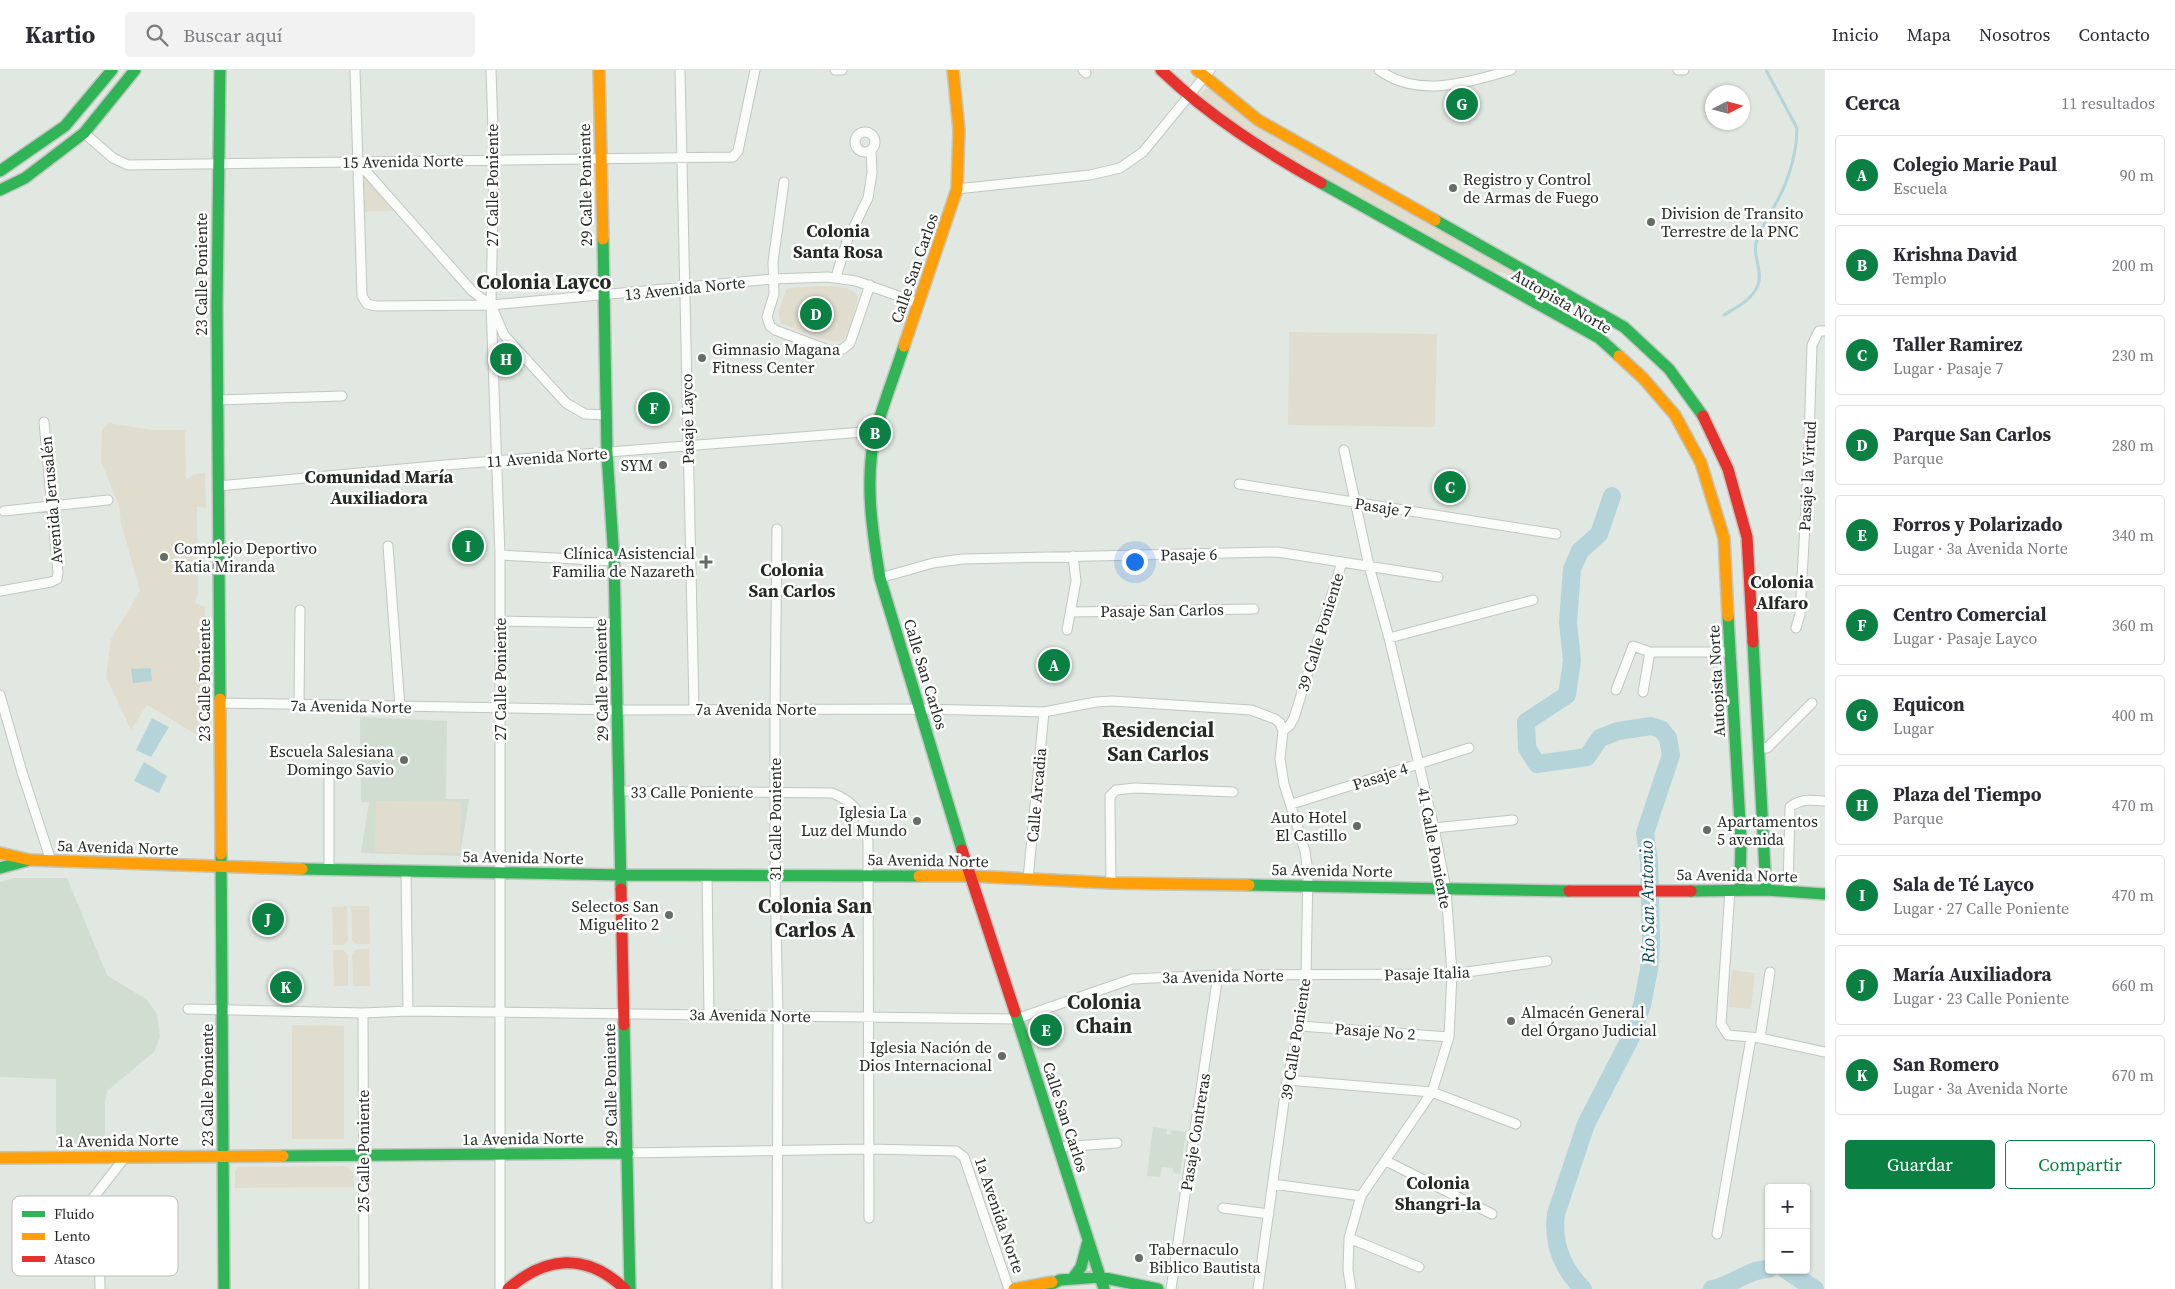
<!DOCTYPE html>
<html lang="es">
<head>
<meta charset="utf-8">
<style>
	body { margin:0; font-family:"Source Serif 4",serif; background:#f2f2f3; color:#2b2b33 }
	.controls { position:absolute; right:15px; bottom:15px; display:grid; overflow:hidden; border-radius:5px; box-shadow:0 1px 4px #0004 }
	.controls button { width:45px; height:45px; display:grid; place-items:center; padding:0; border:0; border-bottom:1px solid #e1e1e2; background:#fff; color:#2b2b33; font:25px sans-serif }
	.compass { position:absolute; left:1705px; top:15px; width:45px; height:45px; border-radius:50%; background:#fff; box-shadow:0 1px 4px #0004; rotate:84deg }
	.you { position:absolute; left:1134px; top:491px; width:18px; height:18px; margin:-12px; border:4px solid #fff; border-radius:50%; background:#1a73e8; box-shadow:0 0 0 8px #1a73e833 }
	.badge { display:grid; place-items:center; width:32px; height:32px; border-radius:50%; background:#0b8043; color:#fff; font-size:16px; font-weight:700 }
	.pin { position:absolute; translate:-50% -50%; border:2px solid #fff; box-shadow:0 1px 5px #0006 }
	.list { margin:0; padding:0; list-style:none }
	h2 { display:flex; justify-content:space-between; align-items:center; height:65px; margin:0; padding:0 20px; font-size:21px }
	h2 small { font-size:16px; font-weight:400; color:#7c7c81 }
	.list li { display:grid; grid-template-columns:32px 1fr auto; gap:15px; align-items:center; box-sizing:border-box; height:80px; margin:0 10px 10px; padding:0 10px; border:1px solid #e1e1e2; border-radius:5px }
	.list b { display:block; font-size:19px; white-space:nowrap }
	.list p { margin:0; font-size:16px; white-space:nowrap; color:#7c7c81 }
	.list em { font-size:16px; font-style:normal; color:#7c7c81 }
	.actions { display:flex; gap:10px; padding:15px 20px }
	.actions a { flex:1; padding:11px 0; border:1px solid #0b8043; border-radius:5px; text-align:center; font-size:18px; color:#0b8043 }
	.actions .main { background:#0b8043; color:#fff }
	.icon { flex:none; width:28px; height:28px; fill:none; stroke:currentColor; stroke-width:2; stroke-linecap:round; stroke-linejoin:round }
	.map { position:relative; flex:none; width:1825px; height:1219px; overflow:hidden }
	header { display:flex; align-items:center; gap:30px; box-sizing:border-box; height:70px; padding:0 25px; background:#fff; border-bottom:1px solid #e1e1e2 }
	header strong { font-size:24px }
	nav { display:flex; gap:28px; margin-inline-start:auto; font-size:18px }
	.search { width:350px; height:45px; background:#f2f2f3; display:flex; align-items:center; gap:12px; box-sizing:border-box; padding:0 18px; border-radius:5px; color:#7c7c81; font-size:19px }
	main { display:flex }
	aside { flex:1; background:#fff }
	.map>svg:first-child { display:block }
	.built { fill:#d1ddd1 }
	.green { fill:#e0ddcf }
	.water { fill:#b5d4d9 }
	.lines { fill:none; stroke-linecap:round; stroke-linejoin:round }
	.stream { stroke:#b5d4d9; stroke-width:3 }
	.river { stroke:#b5d4d9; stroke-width:18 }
	.street-casing { stroke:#c0c6c0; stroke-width:11 }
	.fast-casing { stroke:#c0c6c0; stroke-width:14 }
	.slow-casing { stroke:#c0c6c0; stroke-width:14 }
	.jam-casing { stroke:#c0c6c0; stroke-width:14 }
	.street { stroke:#fafcfa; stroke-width:9 }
	.fast { stroke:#30b455; stroke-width:11 }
	.slow { stroke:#ff9f0a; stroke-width:11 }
	.jam { stroke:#e5322d; stroke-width:11 }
	.poi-dot { fill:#666c66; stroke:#fff; stroke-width:2 }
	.labels { text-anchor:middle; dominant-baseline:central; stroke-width:5; stroke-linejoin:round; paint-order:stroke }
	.street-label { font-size:16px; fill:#242924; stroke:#fff }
	.poi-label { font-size:16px; fill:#242924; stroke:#fff; text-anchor:start }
	.neighbourhood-label { font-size:18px; font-weight:bold; fill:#242924; stroke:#fff }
	.water-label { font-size:18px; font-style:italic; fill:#064650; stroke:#fff }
	.district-label { font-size:21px; font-weight:bold; fill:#242924; stroke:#fff }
	.key { fill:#fff; stroke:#bdbfbd; stroke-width:1 }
	.key-label { font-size:14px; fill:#242924 }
</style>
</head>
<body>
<header>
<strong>Kartio</strong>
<div class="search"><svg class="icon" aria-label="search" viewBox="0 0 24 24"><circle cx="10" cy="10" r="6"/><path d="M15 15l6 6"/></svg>Buscar aquí</div>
<nav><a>Inicio</a><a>Mapa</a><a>Nosotros</a><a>Contacto</a></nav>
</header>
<main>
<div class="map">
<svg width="1825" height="1219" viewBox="0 0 1825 1219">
	<rect width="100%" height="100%" fill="#e1e8e1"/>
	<path class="built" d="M 360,647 L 447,651 L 446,729 L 469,729 L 460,786 L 361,783 L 369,732 L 361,732 Z
		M 14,808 L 67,808 L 107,905 L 147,930 L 157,944 L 160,967 L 154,982 L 107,1021 L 105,1032 L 105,1078 L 56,1078 L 56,1009 L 0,1007 L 0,812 Z
		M 1153,1057 L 1167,1059 L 1166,1064 L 1170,1065 L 1171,1060 L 1186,1062 L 1180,1104 L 1174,1103 L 1173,1098 L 1162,1097 L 1160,1107 L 1147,1106 Z"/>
	<path class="green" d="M 1205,19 L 1209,19 L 1534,215 C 1521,218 1509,200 1495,202 L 1271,77 L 1204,30 L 1201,23 Z
		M 357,91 L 401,140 L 358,142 Z
		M 818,216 C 830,216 855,214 858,228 C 855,238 850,263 844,269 C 834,278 793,258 781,253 L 779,247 L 779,241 L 786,220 L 789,218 Z
		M 1289,262 L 1437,264 L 1435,357 L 1288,355 Z
		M 500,276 L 523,301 L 510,303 L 500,312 Z
		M 109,353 L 152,360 L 185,360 L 186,410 L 194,404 L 205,403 L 206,438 L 197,437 L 198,523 L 195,533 L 205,537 L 207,671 L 147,635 L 131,660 L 106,607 L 111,569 L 140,521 L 121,453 L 119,436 L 101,391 L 102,360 Z
		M 376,731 L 461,732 L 460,783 L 375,782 Z
		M 347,836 L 348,870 L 343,875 L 333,875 L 332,837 Z
		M 351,836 L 369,836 L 370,874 L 357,874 L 352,870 Z
		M 357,879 L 369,879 L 370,916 L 353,916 L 352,884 Z
		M 333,880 L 343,880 L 348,884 L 348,916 L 334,916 Z
		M 1732,900 L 1755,903 L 1751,939 L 1728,937 Z
		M 292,955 L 344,956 L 344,1069 L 292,1069 Z
		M 347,1096 L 353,1103 L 354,1117 L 235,1118 L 235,1101 L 239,1097 Z"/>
	<path class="water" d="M 151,598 L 152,611 L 133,613 L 131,599 Z
		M 152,648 L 169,657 L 151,687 L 136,680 Z
		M 144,692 L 167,706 L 159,723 L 134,711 Z"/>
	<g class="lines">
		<path class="stream" d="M 1724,245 C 1737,237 1752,230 1758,215 C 1763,202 1753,187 1756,173 C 1760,159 1768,148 1775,135 C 1788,113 1797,83 1797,58 L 1766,0"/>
		<path class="river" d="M 1786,1200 L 1815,1219
			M 1583,1219 C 1562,1198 1552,1174 1556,1144 L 1586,1054 L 1632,965 L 1642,935 L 1649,900 L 1651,872 L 1649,791 L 1645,763 L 1671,685 L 1668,668 L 1661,659 L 1651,656 L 1618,661 L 1600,668 L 1587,687 L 1537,694 L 1527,678 L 1526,652 L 1567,625 L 1572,591 L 1568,552 L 1572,499 L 1580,481 L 1599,464 L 1612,426
			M 1712,1219 C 1732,1216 1748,1199 1769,1199"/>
		<defs>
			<path id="street" d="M 355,0 L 362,226 L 367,234 L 376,236 L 491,235 L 773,209 L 828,207 L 856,211 L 918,233
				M 491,0 L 494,90 L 491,235 L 500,485 L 500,1219
				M 680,0 L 694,638
				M 835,0 L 842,0
				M 1083,0 L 1086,3
				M 1379,0 C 1418,29 1469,12 1511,0
				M 1678,0 L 1684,0
				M855 72a10 10 0 1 1 20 0a10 10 0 1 1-20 0Z
				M 84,63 L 113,88 L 128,95 L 733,87 L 738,81 L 755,0
				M 357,91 L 472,221 L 491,235 L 504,265 L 566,333 L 585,344 L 607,345
				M 784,112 L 773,192 L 774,224 L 767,247 L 770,256 L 775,260 L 831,281 L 843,279 L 850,273 L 870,215
				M 957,119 L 1090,105 L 1120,98 L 1143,82 L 1210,0
				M 836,207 L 847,171 L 868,128 L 872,103 L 871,80
				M 218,330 L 342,326
				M 1344,380 L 1369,496 L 1389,568 L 1434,758 L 1446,819 L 1452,904 L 1449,967 L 1432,1022 L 1361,1126 L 1349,1168 L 1348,1200 L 1351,1219
				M 1239,414 L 1556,464
				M 218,416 L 445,395 L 876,361
				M 4,441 L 108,430
				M 777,459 L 775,640 L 775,806 L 778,946 L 777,1219
				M 388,476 L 400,637
				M 500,485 L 614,491
				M 880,508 L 933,493 L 962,489 L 1277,482 L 1438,507
				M 0,521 L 51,512 L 57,509 L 58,503 L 44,352
				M 1071,542 L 1254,539
				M 500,551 L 616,553
				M 1796,558 L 1800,544 L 1808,401 L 1812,275 L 1819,261 L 1825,261
				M 1067,560 L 1076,511 L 1073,486
				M 1389,568 L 1533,530
				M 1616,620 L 1633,576 L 1650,582 L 1731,582
				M 1643,622 L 1650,582
				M 0,625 L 22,702 L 51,791
				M 220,633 L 618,640 L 920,639 L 1044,642 L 1096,632 L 1112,631 L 1251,640 L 1275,649 L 1280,653 L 1283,661 L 1280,689 L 1284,714 L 1305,781 L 1308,802 L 1306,904 L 1300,956 L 1287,1010 L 1258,1219
				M 299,635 L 300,540
				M 1283,661 L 1290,655 L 1294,648 L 1342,492
				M 1760,678 L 1767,678 L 1812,633
				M 329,706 L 329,799
				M 620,721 L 832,723 C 854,731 867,748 868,772 L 869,1148
				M 1292,734 L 1469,678
				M 1434,758 L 1513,750
				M 406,801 L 408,941
				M 707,805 L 709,945
				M 1028,809 L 1044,642
				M 1111,813 L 1110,736 L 1110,726 L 1116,720 L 1135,718 L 1233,722
				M 1730,820 L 1721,954 L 1728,965 L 1760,968 L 1825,982
				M 1788,820 L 1790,737 C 1802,728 1811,730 1825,731
				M 188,939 L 363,943 L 408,941 L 1016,949 L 1132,909 L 1218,905 L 1452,904 L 1547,891
				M 363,943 L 364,1219
				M 1300,956 L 1449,967
				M 1760,968 L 1770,902
				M 1287,1010 L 1432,1022 L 1516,1054
				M 1059,1077 L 1117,1073
				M 628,1083 L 869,1079 L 956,1081 L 964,1087 L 1009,1219
				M 1386,1091 L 1492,1144
				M 1273,1114 L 1361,1126
				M 1223,1138 L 1269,1144
				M 1717,1164 L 1751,968
				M 1349,1168 L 1419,1197
				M 46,1188 L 126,1086
				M 100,1219 L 99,1164 L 108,1136
				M 1171,1219 L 1218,905"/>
			<path id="fast" d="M 0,101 L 65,56 L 112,0
				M 1321,113 L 1599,268 L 1619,286
				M 0,120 L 25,108 L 84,63 L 135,0
				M 1435,150 L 1624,257 L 1669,299 L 1703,346
				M 603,169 L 607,383 L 614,491 L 621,819
				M 904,276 C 895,304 884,332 876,360 C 864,407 872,461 880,508 L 962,780
				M 1728,546 L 1741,770 L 1740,819
				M 220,629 L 217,237 L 220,0
				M 221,784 L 224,1219
				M 0,798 L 26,791
				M 302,799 L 622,805 L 919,806
				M 1249,815 L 1569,821
				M 1766,820 L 1825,824
				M 1691,821 L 1766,820 L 1753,572
				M 1015,942 L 1104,1219
				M 624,955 L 630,1219
				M 283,1086 L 628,1083
				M 1073,1208 L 1081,1197 L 1088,1171
				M 1042,1219 L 1060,1210 L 1100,1207 L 1158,1219"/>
			<path id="slow" d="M 599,0 L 603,169
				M 1197,0 L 1258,50 L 1435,150
				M 904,276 L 957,119 L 959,60 L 953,0
				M 1619,286 L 1643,308 L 1675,345 L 1701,393 L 1724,468 L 1728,546
				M 220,629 L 221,784
				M 0,783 L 30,790 L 302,799
				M 919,806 L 970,806 L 1111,813 L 1249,815
				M 0,1088 L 283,1086
				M 1014,1219 L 1052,1212"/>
			<path id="jam" d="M 1161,0 C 1209,46 1264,81 1321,113
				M 1703,346 L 1728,399 L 1747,467 L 1753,572
				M 962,780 L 1015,942
				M 621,819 L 624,955
				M 1569,821 L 1691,821
				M 508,1219 C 547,1185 587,1183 625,1219"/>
		</defs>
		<use href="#street" class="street-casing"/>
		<use href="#fast" class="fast-casing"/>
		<use href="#slow" class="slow-casing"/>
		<use href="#jam" class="jam-casing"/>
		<use href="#street" class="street"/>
		<use href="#fast" class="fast"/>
		<use href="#slow" class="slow"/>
		<use href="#jam" class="jam"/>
	</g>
	<g class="poi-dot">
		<circle cx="1453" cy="118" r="5"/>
		<circle cx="1651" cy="152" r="5"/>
		<circle cx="702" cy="288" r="5"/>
		<circle cx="663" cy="395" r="5"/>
		<circle cx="164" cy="487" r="5"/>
		<path d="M703.5 484.5h5v5h5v5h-5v5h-5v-5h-5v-5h5z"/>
		<circle cx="404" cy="690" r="5"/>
		<circle cx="917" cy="751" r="5"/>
		<circle cx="1357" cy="756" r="5"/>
		<circle cx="1707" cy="760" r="5"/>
		<circle cx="669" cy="845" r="5"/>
		<circle cx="1511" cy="951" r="5"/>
		<circle cx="1002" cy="986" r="5"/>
		<circle cx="1139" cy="1188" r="5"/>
	</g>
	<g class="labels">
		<g class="street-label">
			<text transform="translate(403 91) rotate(-1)">15 Avenida Norte</text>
			<text transform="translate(492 115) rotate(-90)">27 Calle Poniente</text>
			<text transform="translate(585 115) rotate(-91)">29 Calle Poniente</text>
			<text transform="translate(914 198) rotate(-71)">Calle San Carlos</text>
			<text transform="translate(201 204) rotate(-90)">23 Calle Poniente</text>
			<text transform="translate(685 218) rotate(-6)">13 Avenida Norte</text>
			<text transform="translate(1562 231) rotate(30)">Autopista Norte</text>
			<text transform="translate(687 349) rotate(-91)">Pasaje Layco</text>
			<text transform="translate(547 387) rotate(-4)">11 Avenida Norte</text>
			<text transform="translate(1807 406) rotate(-87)">Pasaje la Virtud</text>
			<text transform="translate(51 430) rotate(-95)">Avenida Jerusalén</text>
			<text transform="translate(1383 437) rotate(9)">Pasaje 7</text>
			<text transform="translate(1189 484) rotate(-1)">Pasaje 6</text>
			<text transform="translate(1162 540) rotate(-1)">Pasaje San Carlos</text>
			<text transform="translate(1320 562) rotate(-73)">39 Calle Poniente</text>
			<text transform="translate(926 604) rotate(73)">Calle San Carlos</text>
			<text transform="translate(500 609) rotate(-90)">27 Calle Poniente</text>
			<text transform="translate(204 610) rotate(-90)">23 Calle Poniente</text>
			<text transform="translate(601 610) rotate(-91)">29 Calle Poniente</text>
			<text transform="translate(1716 611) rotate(-93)">Autopista Norte</text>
			<text transform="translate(351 636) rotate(1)">7a Avenida Norte</text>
			<text x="756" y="639">7a Avenida Norte</text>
			<text transform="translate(1380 706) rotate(-18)">Pasaje 4</text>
			<text x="692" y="722">33 Calle Poniente</text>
			<text transform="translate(1036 725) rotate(-85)">Calle Arcadia</text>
			<text transform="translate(775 749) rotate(-90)">31 Calle Poniente</text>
			<text transform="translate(118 777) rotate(2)">5a Avenida Norte</text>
			<text transform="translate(1435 778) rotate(79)">41 Calle Poniente</text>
			<text transform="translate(523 787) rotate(1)">5a Avenida Norte</text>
			<text transform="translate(928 790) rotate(1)">5a Avenida Norte</text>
			<text transform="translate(1332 800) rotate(1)">5a Avenida Norte</text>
			<text transform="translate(1737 805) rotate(1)">5a Avenida Norte</text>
			<text transform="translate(1427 903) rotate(-2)">Pasaje Italia</text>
			<text transform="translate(1223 906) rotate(-1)">3a Avenida Norte</text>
			<text transform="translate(750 945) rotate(1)">3a Avenida Norte</text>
			<text transform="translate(1375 961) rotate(4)">Pasaje No 2</text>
			<text transform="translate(1295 969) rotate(-81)">39 Calle Poniente</text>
			<text transform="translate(207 1015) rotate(-90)">23 Calle Poniente</text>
			<text transform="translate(610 1015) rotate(-91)">29 Calle Poniente</text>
			<text transform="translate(1066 1047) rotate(72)">Calle San Carlos</text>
			<text transform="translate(1195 1062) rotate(-81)">Pasaje Contreras</text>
			<text transform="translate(523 1068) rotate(-1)">1a Avenida Norte</text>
			<text transform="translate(118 1070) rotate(-1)">1a Avenida Norte</text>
			<text transform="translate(363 1081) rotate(-90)">25 Calle Poniente</text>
			<text transform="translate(1000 1145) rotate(71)">1a Avenida Norte</text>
		</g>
		<g class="poi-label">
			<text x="1463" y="109">Registro y Control<tspan x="1463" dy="18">de Armas de Fuego</tspan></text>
			<text x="1661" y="143">Division de Transito<tspan x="1661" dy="18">Terrestre de la PNC</tspan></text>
			<text x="712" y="279">Gimnasio Magana<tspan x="712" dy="18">Fitness Center</tspan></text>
			<text x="653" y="395" text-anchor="end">SYM</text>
			<text x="174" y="478">Complejo Deportivo<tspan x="174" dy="18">Katia Miranda</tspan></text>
			<text x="695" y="483" text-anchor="end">Clínica Asistencial<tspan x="695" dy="18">Familia de Nazareth</tspan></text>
			<text x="394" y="681" text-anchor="end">Escuela Salesiana<tspan x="394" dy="18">Domingo Savio</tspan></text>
			<text x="907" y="742" text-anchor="end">Iglesia La<tspan x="907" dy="18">Luz del Mundo</tspan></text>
			<text x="1347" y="747" text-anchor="end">Auto Hotel<tspan x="1347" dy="18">El Castillo</tspan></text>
			<text x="1717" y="751">Apartamentos<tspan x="1717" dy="18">5 avenida</tspan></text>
			<text x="659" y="836" text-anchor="end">Selectos San<tspan x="659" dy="18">Miguelito 2</tspan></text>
			<text x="1521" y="942">Almacén General<tspan x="1521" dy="18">del Órgano Judicial</tspan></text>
			<text x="992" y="977" text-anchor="end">Iglesia Nación de<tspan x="992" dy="18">Dios Internacional</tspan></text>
			<text x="1149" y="1179">Tabernaculo<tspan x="1149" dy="18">Biblico Bautista</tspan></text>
		</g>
		<g class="neighbourhood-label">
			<text x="838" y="160">Colonia<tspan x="838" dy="21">Santa Rosa</tspan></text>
			<text x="379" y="406">Comunidad María<tspan x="379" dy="21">Auxiliadora</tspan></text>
			<text x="792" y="499">Colonia<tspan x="792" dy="21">San Carlos</tspan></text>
			<text x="1782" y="511">Colonia<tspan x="1782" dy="21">Alfaro</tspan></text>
			<text x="1438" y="1112">Colonia<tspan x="1438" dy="21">Shangri-la</tspan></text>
		</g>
		<g class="water-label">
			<text transform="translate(1647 832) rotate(-91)">Río San Antonio</text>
		</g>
		<g class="district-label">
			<text x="544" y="211">Colonia Layco</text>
			<text x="1158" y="659">Residencial<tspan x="1158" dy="24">San Carlos</tspan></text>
			<text x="815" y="835">Colonia San<tspan x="815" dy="24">Carlos A</tspan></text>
			<text x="1104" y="931">Colonia<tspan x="1104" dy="24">Chain</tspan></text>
		</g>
	</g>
	<rect x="12" y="1126" width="166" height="80" rx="8" class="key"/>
	<rect x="22" y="1141" width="23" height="6" fill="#30b455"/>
	<rect x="22" y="1163" width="23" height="7" fill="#ff9f0a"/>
	<rect x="22" y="1186" width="23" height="6" fill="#e5322d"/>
	<g class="key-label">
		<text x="54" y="1149">Fluido</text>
		<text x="54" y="1171">Lento</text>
		<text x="54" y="1194">Atasco</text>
	</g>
</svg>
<div class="controls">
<button>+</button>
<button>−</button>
</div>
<svg class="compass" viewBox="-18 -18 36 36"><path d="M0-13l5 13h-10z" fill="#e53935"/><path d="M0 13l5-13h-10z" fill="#7c7c81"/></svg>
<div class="you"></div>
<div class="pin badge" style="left:1054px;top:595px">A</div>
<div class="pin badge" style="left:875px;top:363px">B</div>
<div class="pin badge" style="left:1450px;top:417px">C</div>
<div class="pin badge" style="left:816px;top:244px">D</div>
<div class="pin badge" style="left:1046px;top:960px">E</div>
<div class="pin badge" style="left:654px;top:338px">F</div>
<div class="pin badge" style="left:1462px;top:34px">G</div>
<div class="pin badge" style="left:506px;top:289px">H</div>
<div class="pin badge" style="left:468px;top:476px">I</div>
<div class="pin badge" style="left:268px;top:849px">J</div>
<div class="pin badge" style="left:286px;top:917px">K</div>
</div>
<aside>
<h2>Cerca<small>11 resultados</small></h2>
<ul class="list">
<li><span class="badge">A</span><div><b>Colegio Marie Paul</b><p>Escuela</p></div><em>90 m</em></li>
<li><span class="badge">B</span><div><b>Krishna David</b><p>Templo</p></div><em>200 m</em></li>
<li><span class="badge">C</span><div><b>Taller Ramirez</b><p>Lugar · Pasaje 7</p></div><em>230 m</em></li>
<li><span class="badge">D</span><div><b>Parque San Carlos</b><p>Parque</p></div><em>280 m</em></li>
<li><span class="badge">E</span><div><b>Forros y Polarizado</b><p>Lugar · 3a Avenida Norte</p></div><em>340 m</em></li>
<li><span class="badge">F</span><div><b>Centro Comercial</b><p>Lugar · Pasaje Layco</p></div><em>360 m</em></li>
<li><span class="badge">G</span><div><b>Equicon</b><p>Lugar</p></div><em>400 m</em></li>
<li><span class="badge">H</span><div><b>Plaza del Tiempo</b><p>Parque</p></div><em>470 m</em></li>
<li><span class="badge">I</span><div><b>Sala de Té Layco</b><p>Lugar · 27 Calle Poniente</p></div><em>470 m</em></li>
<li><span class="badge">J</span><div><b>María Auxiliadora</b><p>Lugar · 23 Calle Poniente</p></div><em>660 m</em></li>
<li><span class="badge">K</span><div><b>San Romero</b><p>Lugar · 3a Avenida Norte</p></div><em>670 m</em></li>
</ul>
<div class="actions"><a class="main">Guardar</a><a>Compartir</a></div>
</aside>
</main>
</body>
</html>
